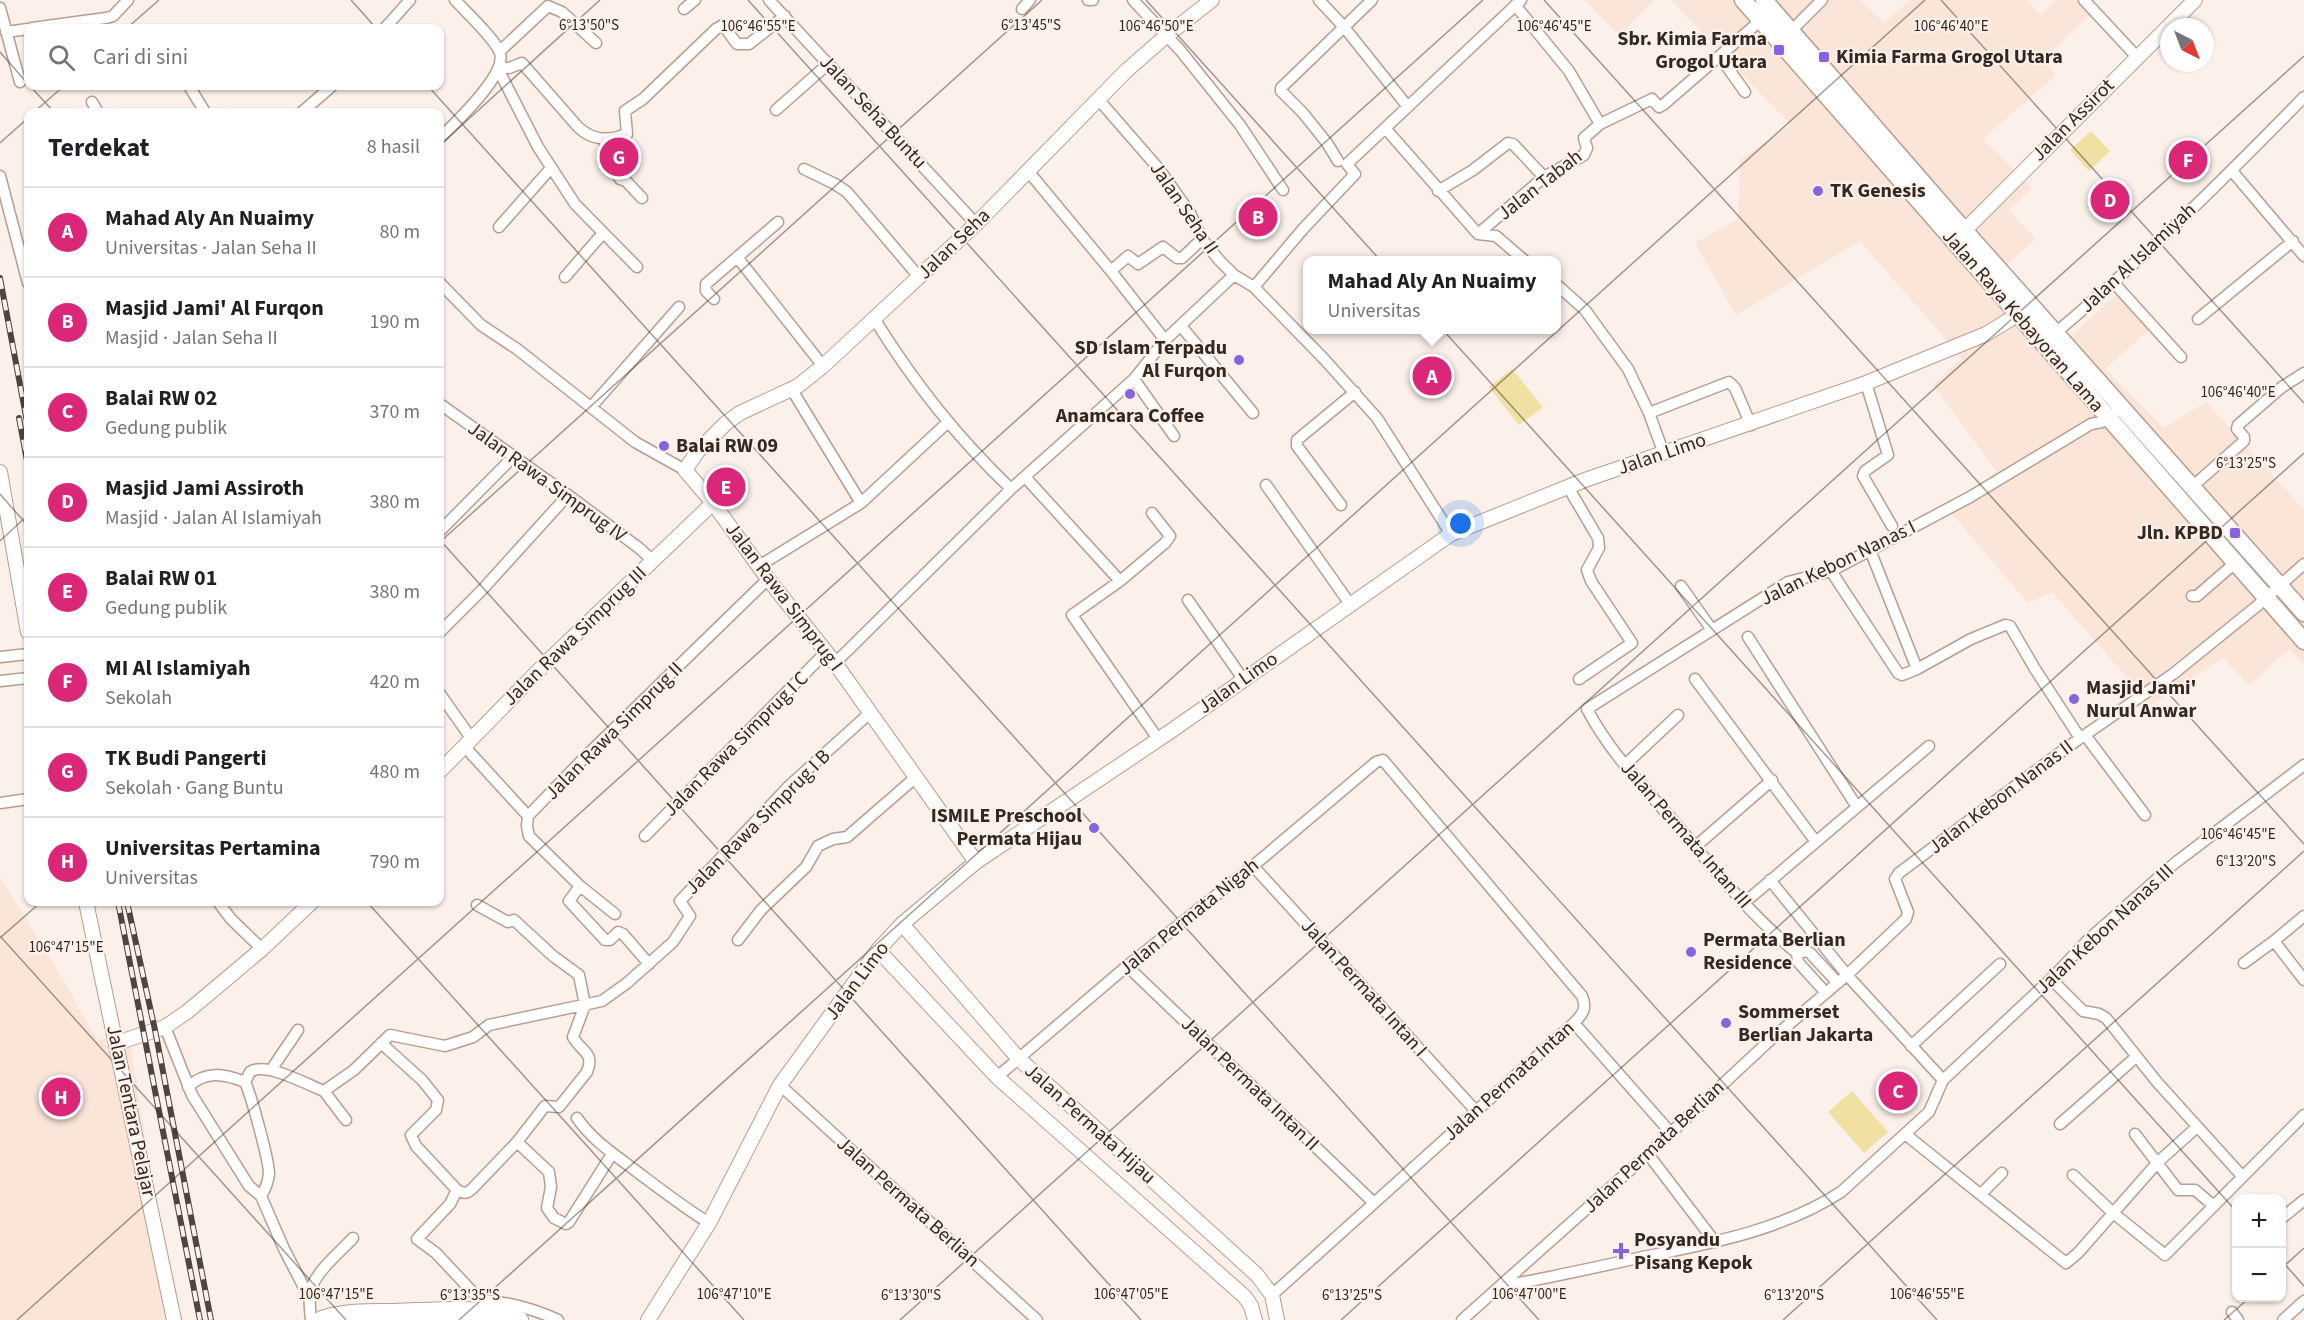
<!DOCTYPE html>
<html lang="id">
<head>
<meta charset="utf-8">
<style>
	body { margin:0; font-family:"Source Sans 3",sans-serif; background:#f6f6f6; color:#202124 }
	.controls { position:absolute; right:18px; bottom:18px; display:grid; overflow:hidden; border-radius:12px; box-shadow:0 2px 4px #0004 }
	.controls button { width:54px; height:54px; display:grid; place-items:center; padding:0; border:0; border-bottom:2px solid #e0e0e0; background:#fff; color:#202124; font:30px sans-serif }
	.compass { position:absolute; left:2160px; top:18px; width:54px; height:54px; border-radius:50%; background:#fff; box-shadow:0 2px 4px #0004; rotate:138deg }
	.you { position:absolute; left:1461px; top:524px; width:21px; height:21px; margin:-15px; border:4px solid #fff; border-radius:50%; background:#1a73e8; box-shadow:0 0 0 9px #1a73e833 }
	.badge { display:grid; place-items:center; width:39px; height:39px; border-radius:50%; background:#db2777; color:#fff; font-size:20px; font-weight:700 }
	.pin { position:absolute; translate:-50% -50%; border:3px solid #fff; box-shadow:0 2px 6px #0006 }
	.popup { position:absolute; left:1303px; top:256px; width:258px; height:78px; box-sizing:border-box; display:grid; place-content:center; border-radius:12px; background:#fff; filter:drop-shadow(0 2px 4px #0005); font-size:20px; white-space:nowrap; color:#757577 }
	.popup b { font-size:22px; color:#202124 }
	.popup::after { content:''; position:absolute; left:50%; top:100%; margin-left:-12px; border:12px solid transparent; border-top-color:#fff }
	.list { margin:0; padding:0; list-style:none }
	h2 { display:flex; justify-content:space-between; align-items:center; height:78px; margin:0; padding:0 24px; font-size:26px }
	h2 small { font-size:20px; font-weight:400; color:#757577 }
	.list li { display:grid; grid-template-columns:39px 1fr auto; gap:18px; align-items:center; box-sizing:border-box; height:90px; padding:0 24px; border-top:2px solid #e0e0e0 }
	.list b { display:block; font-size:22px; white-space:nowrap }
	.list p { margin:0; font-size:20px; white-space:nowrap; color:#757577 }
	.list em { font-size:20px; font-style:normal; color:#757577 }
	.icon { flex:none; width:33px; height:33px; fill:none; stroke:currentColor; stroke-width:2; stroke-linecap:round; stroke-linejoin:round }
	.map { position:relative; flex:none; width:2304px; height:1320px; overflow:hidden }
	.search { position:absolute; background:#fff; box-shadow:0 2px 4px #0004; left:24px; top:24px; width:420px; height:66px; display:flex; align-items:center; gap:15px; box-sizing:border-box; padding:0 21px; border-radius:12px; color:#757577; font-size:22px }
	.panel { position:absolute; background:#fff; box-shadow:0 2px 4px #0004; left:24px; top:108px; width:420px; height:798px; border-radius:12px }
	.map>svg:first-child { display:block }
	.built { fill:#fbe4d8 }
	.green { fill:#f0e0a1 }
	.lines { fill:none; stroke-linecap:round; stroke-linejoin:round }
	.minor-casing { stroke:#b99d8e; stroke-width:13 }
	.tertiary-casing { stroke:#b99d8e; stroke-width:16 }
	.primary-casing { stroke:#b99d8e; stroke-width:19 }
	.trunk-casing { stroke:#b99d8e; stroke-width:20 }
	.minor { stroke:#fff; stroke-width:10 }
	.tertiary { stroke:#fff; stroke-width:14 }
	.primary { stroke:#fff; stroke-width:16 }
	.trunk { stroke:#fff; stroke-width:18 }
	.rail-casing { stroke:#4f443e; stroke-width:6 }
	.rail { stroke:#fcf0ea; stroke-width:4; stroke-dasharray:11; stroke-linecap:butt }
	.ticks { fill:none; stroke:#332822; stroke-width:1.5; stroke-opacity:0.45 }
	.poi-dot { fill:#8764df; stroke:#fcf0ea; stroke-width:2 }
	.labels { text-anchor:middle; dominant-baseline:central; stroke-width:4.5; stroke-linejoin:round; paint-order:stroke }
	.poi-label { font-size:20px; font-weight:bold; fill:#332822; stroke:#fcf0ea; text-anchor:start }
	.street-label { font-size:20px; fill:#332822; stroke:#fcf0ea }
	.ticks-label { font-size:15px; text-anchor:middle; fill:#332822; stroke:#fcf0ea; stroke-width:4.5; stroke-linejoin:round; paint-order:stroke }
</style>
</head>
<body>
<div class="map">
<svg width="2304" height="1320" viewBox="0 0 2304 1320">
	<rect width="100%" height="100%" fill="#fcf0ea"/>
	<path class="built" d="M 1585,0 L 1655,0 L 1619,35 Z
		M 1671,0 L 1860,0 L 1884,23 L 1911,0 L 2026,0 L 2041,15 L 2057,0 L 2076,0 L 2091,14 L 2043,59 L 2056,75 L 1983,139 L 2032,188 L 2009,210 L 2035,239 L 2003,269 L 2070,337 L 2119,292 L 2152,327 L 2105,369 L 2164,428 L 2206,402 L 2304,510 L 2304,665 L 2289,649 L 2249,685 L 2223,658 L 2151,705 L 2052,592 L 2028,603 L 1952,514 L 1996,471 L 1933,385 L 1962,358 L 1860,241 L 1736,315 L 1695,243 L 1738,219 L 1740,160 L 1791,125 Z
		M 0,877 L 52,961 L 98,1041 L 128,1029 L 174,1320 L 0,1320 Z"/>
	<path class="green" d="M 2091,131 L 2110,151 L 2089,171 L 2070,150 Z
		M 1512,369 L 1543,407 L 1519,425 L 1489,387 Z
		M 1852,1091 L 1888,1132 L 1864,1153 L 1828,1112 Z"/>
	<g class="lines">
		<defs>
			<path id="minor" d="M 769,0 L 976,224
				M 1088,0 L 1093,0
				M 1133,0 L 1180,50 L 1240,125 L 1283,190
				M 1319,0 L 1344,27 L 1408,107
				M 2084,0 L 2137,57
				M 1515,5 L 1569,71 L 1600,124
				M 0,8 L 20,82
				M 684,9 L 695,0
				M 1022,9 L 1030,0
				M 32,28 L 106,18 L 113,16 L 128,0
				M 385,28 L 410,0
				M 1791,31 L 1822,0
				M 6,32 L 28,29
				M 500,51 L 548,6 L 562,12 L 596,43
				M 1720,57 L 1745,92
				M 499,67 L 509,68 L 522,63 L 578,127 C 593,141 608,141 627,134 L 625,111 L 643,99 L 716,29 L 723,25 L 737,44 L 749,44 L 785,16
				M 498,69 L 538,147 L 575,204 L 637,267
				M 189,86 L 205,112
				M 1099,100 L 1159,169 L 1190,213 L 1202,239 L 1219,260 L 1234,275 L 1254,287 L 1324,359 L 1377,418 L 1451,534
				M 92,102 L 98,112
				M 776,110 L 828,64
				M 302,112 L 332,86
				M 1385,128 L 1478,234 L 1496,236 L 1524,260
				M 440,138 C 455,123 507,75 500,53 C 497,41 465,11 455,0
				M 604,139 L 611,161 L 620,179 L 626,181 L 642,198
				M 1338,161 L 1327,143 L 1303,113 L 1281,91 L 1281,88 L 1372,0
				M 804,169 L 835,184 L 847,192 L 920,278
				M 1028,171 L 1111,271 L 1165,340
				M 2232,171 L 2304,256
				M 0,176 L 28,283
				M 1438,191 L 1473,170 L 1508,143 L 1513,144 L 1544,177
				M 499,227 L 551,168
				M 1478,234 L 1544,177 L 1584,155 L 1587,148 L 1584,138 L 1600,124 L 1652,99 L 1659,107 L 1663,105 L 1761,20
				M 737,257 L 823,366
				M 1111,271 L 1128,256 L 1138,264 L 1163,247 L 1177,258 L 1182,258 L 1202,239
				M 565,277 L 603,233
				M 440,283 L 481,325 L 517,349 L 635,442 L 685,470
				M 2114,283 L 2181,357
				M 1556,284 L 1585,310 L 1628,369 L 1649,413 L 1664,454
				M 1254,287 L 1303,229 L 1355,174 L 1347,164 L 1521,0
				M 714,299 L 706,291 L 706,284 L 778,222
				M 2198,319 L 2293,241
				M 875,320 C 915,384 956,436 1011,489
				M 1181,326 L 1253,413
				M 2052,336 C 2141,261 2223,180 2304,97
				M 1134,379 L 1174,436
				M 1866,383 L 1888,455 L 1865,471 L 1863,476 L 1892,526
				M 792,390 L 861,503
				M 440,404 L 568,495 L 639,548 L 653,561
				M 592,406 L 679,307
				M 1649,413 L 1729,382 L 1735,388 L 1751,425
				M 1025,477 L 1120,581
				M 1266,485 L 1350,604
				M 2193,486 L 2244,441 L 2244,437 L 2237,429 L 2238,425 L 2282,387 L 2304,373
				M 1568,487 L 1598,538 L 1599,548 L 1587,570 L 1591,581 L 1632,643 L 1579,679
				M 1341,505 L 1297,446 L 1297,440 L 1355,392
				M 1152,513 L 1170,536 L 1165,543 L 1120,581 L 1072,615 L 1158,739
				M 440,531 L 513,457
				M 1870,550 L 1917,669
				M 759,566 L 861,503 L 947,423
				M 1831,571 L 1898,673 L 1902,675 L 1917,669 L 1971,639 L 2005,625 L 2010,626 L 2035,669 L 2080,738
				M 1681,586 L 1712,630
				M 2192,596 L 2197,596 L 2235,563
				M 1188,600 L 1243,679
				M 440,632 L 482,590 L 568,495
				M 1748,637 L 1857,807
				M 0,657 L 28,654
				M 835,663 L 1011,489 L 1134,379 L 1165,340 L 1234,275
				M 1695,679 L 1816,842
				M 0,681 L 28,678
				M 440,694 L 471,738
				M 2085,735 L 2145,815
				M 464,746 L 528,816
				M 1625,765 L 1678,715
				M 0,803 L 28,799
				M 528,816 L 588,754 L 768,579
				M 528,816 L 527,826 L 529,836 L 580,886 L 615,914
				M 645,836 L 826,652
				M 1695,847 L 1772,780
				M 1253,866 L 1475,1110
				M 1770,880 L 1847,975 L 1943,1080
				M 580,886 L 569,901 L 605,940 L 610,940 L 618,932 L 623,934 L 649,964
				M 218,902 L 231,919 L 262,949
				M 1744,903 L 1929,746
				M 477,905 L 508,922 L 514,920 L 553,956 L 579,975 L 585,1005 L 573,1037 C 581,1052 595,1052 587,1072 L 559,1107 L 545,1106 L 517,1142
				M 2304,916 L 2274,941 L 2304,980
				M 738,940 L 761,910 L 806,867 L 818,846 L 833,839 L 847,837 L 916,777
				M 1797,953 L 1798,962 L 1826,993
				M 2244,963 L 2274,941
				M 1127,966 L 1373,1202
				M 2051,979 L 2083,1011 L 2099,1014 L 2106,1018 L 2157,1082 L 2242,1176
				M 1838,983 L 1810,953 L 1806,951 L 1797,953 C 1751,916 1715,870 1677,825 C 1645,788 1610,753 1587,709 L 1788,582 L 1831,571 L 1970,497 L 2091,424 L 2102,422 L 2113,414
				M 1574,1023 L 1671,1133
				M 165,1027 L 192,1095 L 249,1186 L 261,1196 L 284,1249 L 309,1297
				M 381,1043 L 422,1080 L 438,1100 L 436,1110 L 411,1135 L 416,1146 L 457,1190 C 464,1194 467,1194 473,1188 L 517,1142 L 549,1172 L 551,1187 L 547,1208 L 554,1218 L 566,1224 L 569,1222 L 612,1154
				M 1911,1046 L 2000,964
				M 271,1070 L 298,1030
				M 997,1077 L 1127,966 L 1253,866 L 1376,762 L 1383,760 L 1582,996 C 1587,1008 1583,1014 1574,1023 L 1272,1295
				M 245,1082 L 250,1072 C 265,1061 308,1085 324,1091 L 354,1070 L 390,1035 L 445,1046 L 473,1037 L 489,1025 L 602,1001 L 627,983 L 673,942 L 690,916 L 680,901 L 790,785 L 871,712
				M 780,1085 L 1037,1320
				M 188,1087 C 206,1070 224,1074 245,1082 C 251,1095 269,1160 269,1174 C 268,1182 265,1190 261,1196
				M 324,1091 L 346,1120
				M 577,1118 C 593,1141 614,1154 636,1171 C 660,1189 683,1207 709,1223
				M 2060,1124 L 2136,1057
				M 1905,1134 L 2066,1263 L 2078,1253 L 2158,1162 L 2197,1127
				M 2135,1134 L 2178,1190 L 2195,1190 L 2214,1206
				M 1648,1154 L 1715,1242
				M 2073,1175 L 2112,1212 L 2165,1255 L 2304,1115
				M 457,1190 L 450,1204 L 417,1239 L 436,1253 L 480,1300 C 509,1302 532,1308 558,1320
				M 1981,1194 L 2002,1173
				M 2282,1218 L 2304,1200
				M 1503,1286 C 1548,1278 1593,1268 1638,1258 C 1707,1244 1781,1231 1841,1192 L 1929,1112 L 1943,1080 L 2051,979 L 2090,938 L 2175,863 L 2304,765
				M 2232,1312 L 2238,1320
				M 311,1320 C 310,1309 308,1296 312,1286 C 320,1268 340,1252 353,1238
				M 1462,1320 L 1648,1154 L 1768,1042 L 1847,975 L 1906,919 L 1908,912 L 1895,879 L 1899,873 L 2069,746 L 2173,674 L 2257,606 L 2304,564
				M 2283,1320 L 2304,1301"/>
			<path id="tertiary" d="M 1959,236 L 2195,0
				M 0,472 L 28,632
				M 440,771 L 546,663 L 713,503
				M 976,862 L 835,663 L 768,579 L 713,503 L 685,470 L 698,451 L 726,423 L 740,413 L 798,386 L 823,366 L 976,224 L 1126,71 L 1166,36 L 1212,0
				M 86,902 L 174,1320
				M 902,924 L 1018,1058 L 1257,1275 L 1272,1295 L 1277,1320
				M 878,950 L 997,1077 L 1245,1297 L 1251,1306 L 1255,1320
				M 117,1043 L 165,1027 L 187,1012 L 262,949 L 312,902
				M 648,1320 L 709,1223 L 780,1085 L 878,950 L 902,924 L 976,862 L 1171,731 L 1451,534 L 1585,480 L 1866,383 L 1986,334 L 2027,309"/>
			<path id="primary" d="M 1743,0 L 2304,641
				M 1764,0 L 1964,230 L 2304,613"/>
			<path id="trunk" d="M 322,1320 C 346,1312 371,1313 395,1313 C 435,1312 481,1306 519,1320"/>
		</defs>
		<use href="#minor" class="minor-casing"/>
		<use href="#tertiary" class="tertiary-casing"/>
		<use href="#primary" class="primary-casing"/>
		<use href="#trunk" class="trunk-casing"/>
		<use href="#minor" class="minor"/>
		<use href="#tertiary" class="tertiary"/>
		<use href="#primary" class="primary"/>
		<use href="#trunk" class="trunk"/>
		<defs>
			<path id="rail" d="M 0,278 L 28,427
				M 19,418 L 28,466
				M 118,902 L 200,1320
				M 127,902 L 155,1030 L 211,1320"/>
		</defs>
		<use href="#rail" class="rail-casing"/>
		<use href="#rail" class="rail"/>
	</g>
	<path class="ticks" d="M 351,0 L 376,28M 748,0 L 1937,1320M 1146,0 L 2236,1211M 1544,0 L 2304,844M 1941,0 L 2304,403M 127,28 L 159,0M 0,52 L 28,84M 30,86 L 54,112M 428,86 L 1539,1320M 34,112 L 64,86M 0,143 L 28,118M 440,145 L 600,0M 0,494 L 28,526M 440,540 L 1141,1320M 0,541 L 28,515M 440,542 L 1042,0M 367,902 L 744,1320M 0,936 L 346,1320M 0,938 L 41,902M 2282,1261 L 2304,1286M 2282,1268 L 2304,1248M 17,1320 L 1483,0M 459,1320 L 1925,0M 900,1320 L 2304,56M 1341,1320 L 2304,453M 1783,1320 L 2304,851M 2224,1320 L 2249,1298"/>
	<g class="poi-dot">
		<rect x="1773" y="44" width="12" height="12" rx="3"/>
		<rect x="1818" y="51" width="12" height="12" rx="3"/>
		<circle cx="1818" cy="191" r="6"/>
		<circle cx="1239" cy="360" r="6"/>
		<circle cx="1130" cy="394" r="6"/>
		<circle cx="664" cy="446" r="6"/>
		<rect x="2229" y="527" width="12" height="12" rx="3"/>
		<circle cx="2074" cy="699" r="6"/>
		<circle cx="1094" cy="828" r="6"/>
		<circle cx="1691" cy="952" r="6"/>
		<circle cx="1726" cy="1023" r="6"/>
		<path d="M1618 1242h6v6h6v6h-6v6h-6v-6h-6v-6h6z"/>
	</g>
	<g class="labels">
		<g class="poi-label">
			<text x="1767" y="39" text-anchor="end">Sbr. Kimia Farma<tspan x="1767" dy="23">Grogol Utara</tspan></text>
			<text x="1836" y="57">Kimia Farma Grogol Utara</text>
			<text x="1830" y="191">TK Genesis</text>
			<text x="1227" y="348" text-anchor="end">SD Islam Terpadu<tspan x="1227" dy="23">Al Furqon</tspan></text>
			<text x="1130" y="416" text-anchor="middle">Anamcara Coffee</text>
			<text x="676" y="446">Balai RW 09</text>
			<text x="2223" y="533" text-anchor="end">Jln. KPBD</text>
			<text x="2086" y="688">Masjid Jami'<tspan x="2086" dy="23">Nurul Anwar</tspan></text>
			<text x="1082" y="816" text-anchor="end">ISMILE Preschool<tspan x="1082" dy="23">Permata Hijau</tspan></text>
			<text x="1703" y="940">Permata Berlian<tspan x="1703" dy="23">Residence</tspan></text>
			<text x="1738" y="1012">Sommerset<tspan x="1738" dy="23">Berlian Jakarta</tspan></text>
			<text x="1634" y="1240">Posyandu<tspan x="1634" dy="23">Pisang Kepok</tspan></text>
		</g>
		<g class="street-label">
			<text transform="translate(873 112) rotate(47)">Jalan Seha Buntu</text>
			<text transform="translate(2073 120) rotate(-45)">Jalan Assirot</text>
			<text transform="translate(1540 185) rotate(-38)">Jalan Tabah</text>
			<text transform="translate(1184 208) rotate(56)">Jalan Seha II</text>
			<text transform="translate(954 244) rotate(-44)">Jalan Seha</text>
			<text transform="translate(2138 258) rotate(-43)">Jalan Al Islamiyah</text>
			<text transform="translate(2023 321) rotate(49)">Jalan Raya Kebayoran Lama</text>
			<text transform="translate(1662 454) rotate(-19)">Jalan Limo</text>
			<text transform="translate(547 482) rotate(36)">Jalan Rawa Simprug IV</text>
			<text transform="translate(1838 563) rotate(-26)">Jalan Kebon Nanas I</text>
			<text transform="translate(784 597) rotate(53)">Jalan Rawa Simprug I</text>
			<text transform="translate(575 636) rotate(-44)">Jalan Rawa Simprug III</text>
			<text transform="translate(1238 683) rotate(-35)">Jalan Limo</text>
			<text transform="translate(614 731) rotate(-45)">Jalan Rawa Simprug II</text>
			<text transform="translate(736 744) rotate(-45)">Jalan Rawa Simprug I C</text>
			<text transform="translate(2001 797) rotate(-37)">Jalan Kebon Nanas II</text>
			<text transform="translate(758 822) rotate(-45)">Jalan Rawa Simprug I B</text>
			<text transform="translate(1686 835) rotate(49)">Jalan Permata Intan III</text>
			<text transform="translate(1189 917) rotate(-39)">Jalan Permata Nigah</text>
			<text transform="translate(2105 929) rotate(-43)">Jalan Kebon Nanas III</text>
			<text transform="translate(857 981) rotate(-53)">Jalan Limo</text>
			<text transform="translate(1364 988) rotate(48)">Jalan Permata Intan I</text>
			<text transform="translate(1509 1081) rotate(-42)">Jalan Permata Intan</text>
			<text transform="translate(1250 1084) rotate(44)">Jalan Permata Intan II</text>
			<text transform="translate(131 1111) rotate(78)">Jalan Tentara Pelajar</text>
			<text transform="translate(1090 1124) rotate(42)">Jalan Permata Hijau</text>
			<text transform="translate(1654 1147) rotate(-43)">Jalan Permata Berlian</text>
			<text transform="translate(908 1202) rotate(42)">Jalan Permata Berlian</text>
		</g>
	</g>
	<g class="ticks-label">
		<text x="589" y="30">6°13'50"S</text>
		<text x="1031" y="30">6°13'45"S</text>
		<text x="758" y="31">106°46'55"E</text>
		<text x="1156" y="31">106°46'50"E</text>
		<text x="1554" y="31">106°46'45"E</text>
		<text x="1951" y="31">106°46'40"E</text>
		<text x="2238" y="397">106°46'40"E</text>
		<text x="2246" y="468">6°13'25"S</text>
		<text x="2238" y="839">106°46'45"E</text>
		<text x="2246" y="866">6°13'20"S</text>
		<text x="66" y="952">106°47'15"E</text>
		<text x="336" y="1299">106°47'15"E</text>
		<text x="734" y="1299">106°47'10"E</text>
		<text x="1131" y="1299">106°47'05"E</text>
		<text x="1529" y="1299">106°47'00"E</text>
		<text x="1927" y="1299">106°46'55"E</text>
		<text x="470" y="1300">6°13'35"S</text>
		<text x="911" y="1300">6°13'30"S</text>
		<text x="1352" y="1300">6°13'25"S</text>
		<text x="1794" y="1300">6°13'20"S</text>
	</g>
</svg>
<div class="controls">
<button>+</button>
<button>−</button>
</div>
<svg class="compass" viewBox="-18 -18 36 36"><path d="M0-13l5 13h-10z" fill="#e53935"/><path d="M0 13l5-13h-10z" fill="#757577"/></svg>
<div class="you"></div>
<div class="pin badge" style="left:1432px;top:376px">A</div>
<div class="popup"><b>Mahad Aly An Nuaimy</b>Universitas</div>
<div class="pin badge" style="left:1258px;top:217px">B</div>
<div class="pin badge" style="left:1898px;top:1091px">C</div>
<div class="pin badge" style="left:2110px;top:200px">D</div>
<div class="pin badge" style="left:726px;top:487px">E</div>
<div class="pin badge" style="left:2188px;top:160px">F</div>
<div class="pin badge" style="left:619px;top:157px">G</div>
<div class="pin badge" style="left:61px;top:1097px">H</div>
<div class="search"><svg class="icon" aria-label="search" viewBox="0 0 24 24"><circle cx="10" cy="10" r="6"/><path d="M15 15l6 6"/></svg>Cari di sini</div>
<section class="panel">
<h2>Terdekat<small>8 hasil</small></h2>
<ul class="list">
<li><span class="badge">A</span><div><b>Mahad Aly An Nuaimy</b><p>Universitas · Jalan Seha II</p></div><em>80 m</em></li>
<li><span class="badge">B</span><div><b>Masjid Jami' Al Furqon</b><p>Masjid · Jalan Seha II</p></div><em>190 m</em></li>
<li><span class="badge">C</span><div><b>Balai RW 02</b><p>Gedung publik</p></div><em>370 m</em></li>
<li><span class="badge">D</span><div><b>Masjid Jami Assiroth</b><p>Masjid · Jalan Al Islamiyah</p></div><em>380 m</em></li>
<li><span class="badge">E</span><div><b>Balai RW 01</b><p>Gedung publik</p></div><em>380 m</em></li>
<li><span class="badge">F</span><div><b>MI Al Islamiyah</b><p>Sekolah</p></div><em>420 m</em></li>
<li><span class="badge">G</span><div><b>TK Budi Pangerti</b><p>Sekolah · Gang Buntu</p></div><em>480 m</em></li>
<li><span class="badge">H</span><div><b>Universitas Pertamina</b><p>Universitas</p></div><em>790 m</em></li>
</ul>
</section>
</div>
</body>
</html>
